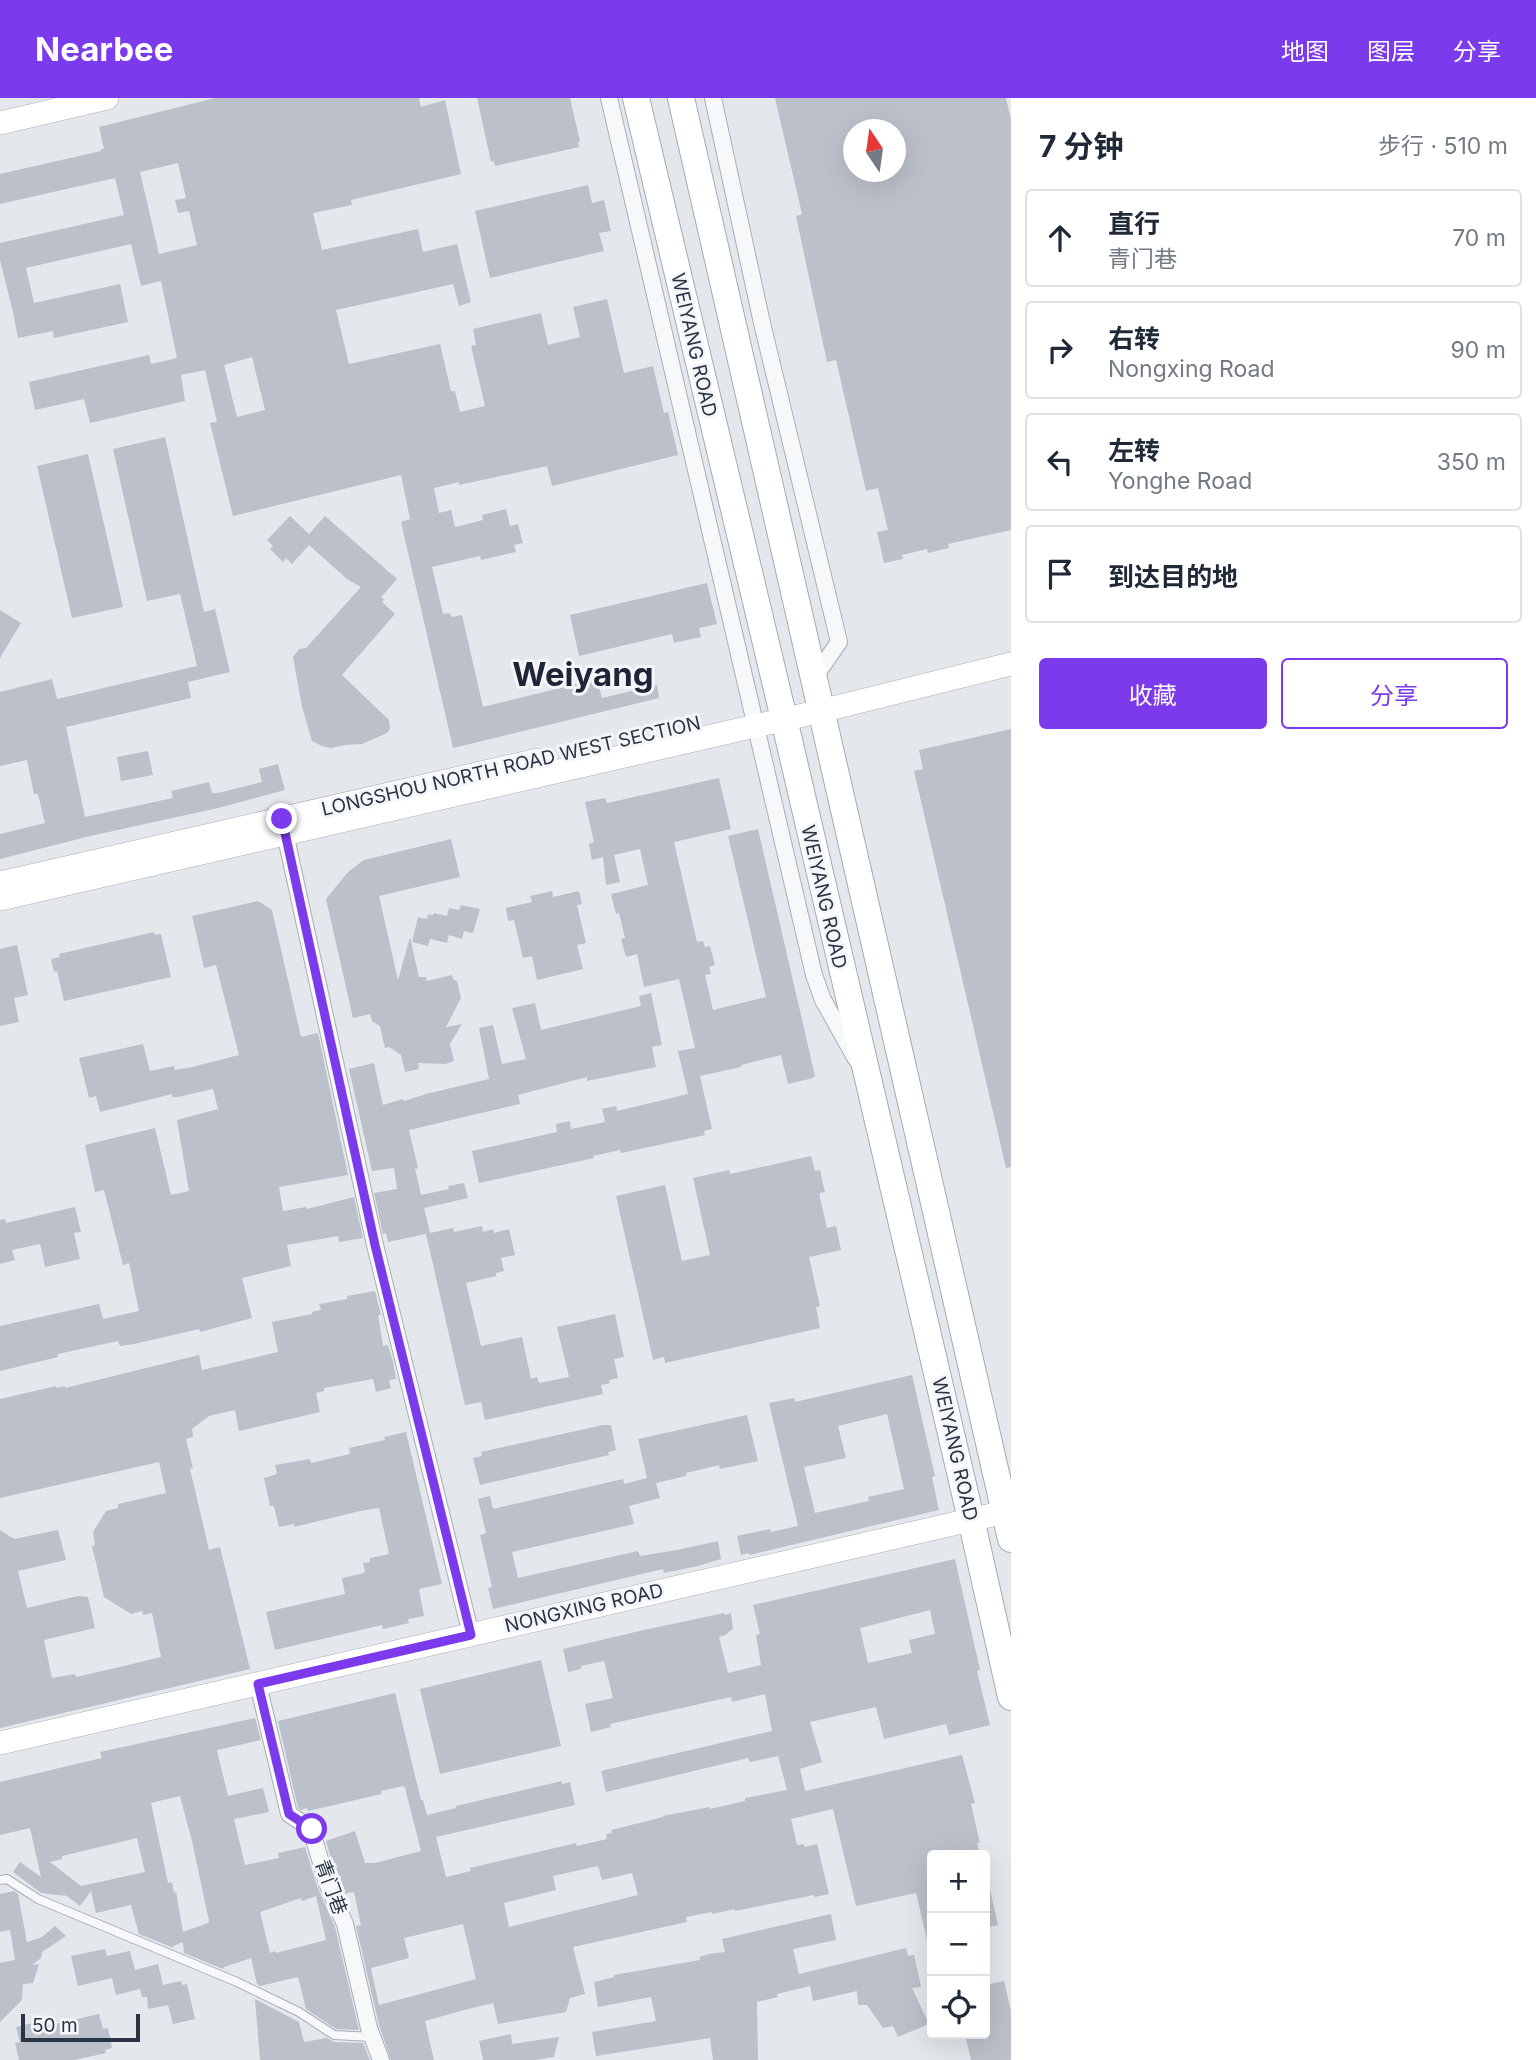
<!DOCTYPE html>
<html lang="zh">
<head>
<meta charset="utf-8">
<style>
	body { margin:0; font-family:Inter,"Noto Sans SC",sans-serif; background:#f2f2f3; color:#1f2937 }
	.controls { position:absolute; right:21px; bottom:21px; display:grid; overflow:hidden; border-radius:7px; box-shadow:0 7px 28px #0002 }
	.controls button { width:63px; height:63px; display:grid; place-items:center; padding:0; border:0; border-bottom:2px solid #e0e1e3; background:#fff; color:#1f2937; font:35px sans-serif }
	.compass { position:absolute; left:843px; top:21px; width:63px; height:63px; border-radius:50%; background:#fff; box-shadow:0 7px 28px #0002; rotate:347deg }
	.scale { position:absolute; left:21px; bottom:18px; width:119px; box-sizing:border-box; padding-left:7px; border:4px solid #2b3445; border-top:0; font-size:19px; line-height:24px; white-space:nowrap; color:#2b3445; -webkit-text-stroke:5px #f4f6f9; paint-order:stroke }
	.stop { position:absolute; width:21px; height:21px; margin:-16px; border:5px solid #7c3aed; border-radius:50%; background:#fff }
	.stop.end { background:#7c3aed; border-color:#fff; box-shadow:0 2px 7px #0008 }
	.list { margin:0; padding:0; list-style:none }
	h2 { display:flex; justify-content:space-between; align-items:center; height:91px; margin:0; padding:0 28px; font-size:30px }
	h2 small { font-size:23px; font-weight:400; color:#747a83 }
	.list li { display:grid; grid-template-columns:46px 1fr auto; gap:21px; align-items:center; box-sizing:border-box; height:98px; margin:0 14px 14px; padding:0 14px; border:2px solid #e0e1e3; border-radius:7px }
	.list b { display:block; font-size:26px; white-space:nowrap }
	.list p { margin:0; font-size:23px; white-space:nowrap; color:#747a83 }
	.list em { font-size:23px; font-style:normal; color:#747a83 }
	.actions { display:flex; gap:14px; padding:21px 28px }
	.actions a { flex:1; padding:16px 0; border:2px solid #7c3aed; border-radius:7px; text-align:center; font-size:24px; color:#7c3aed }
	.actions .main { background:#7c3aed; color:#fff }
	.icon { flex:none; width:38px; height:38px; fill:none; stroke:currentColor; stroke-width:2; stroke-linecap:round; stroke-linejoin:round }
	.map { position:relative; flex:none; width:1011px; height:1962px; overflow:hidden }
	header { display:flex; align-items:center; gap:42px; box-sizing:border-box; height:98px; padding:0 35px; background:#7c3aed; color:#fff }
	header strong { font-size:33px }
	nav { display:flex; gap:38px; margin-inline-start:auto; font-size:24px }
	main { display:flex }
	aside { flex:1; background:#fff }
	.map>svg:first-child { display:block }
	.building { fill:#bbc0ca; fill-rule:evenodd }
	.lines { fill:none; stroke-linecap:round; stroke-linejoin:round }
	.lane-casing { stroke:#a9aeb7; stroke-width:10 }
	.street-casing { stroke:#a9aeb7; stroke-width:18 }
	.secondary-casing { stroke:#a9aeb7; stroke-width:24 }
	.primary-casing { stroke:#a3abb8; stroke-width:28 }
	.lane { stroke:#f7f8fa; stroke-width:8 }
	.street { stroke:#f7f8fa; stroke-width:16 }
	.secondary { stroke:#fff; stroke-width:23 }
	.primary { stroke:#fff; stroke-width:26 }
	.route { stroke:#7c3aed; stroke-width:9 }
	.labels { text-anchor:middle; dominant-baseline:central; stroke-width:6; stroke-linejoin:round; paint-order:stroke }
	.street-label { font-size:19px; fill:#2b3445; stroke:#f4f6f9 }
	.town-label { font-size:33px; font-weight:bold; fill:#1d2536; stroke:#f4f6f9 }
</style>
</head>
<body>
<header>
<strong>Nearbee</strong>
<nav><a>地图</a><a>图层</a><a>分享</a></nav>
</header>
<main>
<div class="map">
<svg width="1011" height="1962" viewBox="0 0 1011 1962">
	<rect width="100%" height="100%" fill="#e4e7ec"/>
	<path class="building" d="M 215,0 L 419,0 L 421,9 L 445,2 L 461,76 L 351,102 L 352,107 L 313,115 L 322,152 L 418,131 L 423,154 L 457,146 L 471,204 L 459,208 L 453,186 L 336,212 L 349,266 L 440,246 L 451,293 L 455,293 L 460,314 L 485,308 L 471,248 L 476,247 L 473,231 L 541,215 L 548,247 L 580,239 L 573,209 L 607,201 L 624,275 L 653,268 L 664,315 L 668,314 L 678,357 L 552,388 L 547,368 L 459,387 L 459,384 L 434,390 L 439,415 L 451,412 L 455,429 L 483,422 L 482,417 L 506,411 L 510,428 L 518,426 L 523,445 L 514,447 L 516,454 L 481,462 L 480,458 L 432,469 L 443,516 L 449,515 L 452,519 L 462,517 L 483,609 L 597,581 L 602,600 L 657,587 L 659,600 L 453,650 L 401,424 L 410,421 L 401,377 L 233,418 L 210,325 L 217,324 L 205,272 L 181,277 L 185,303 L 90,325 L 84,301 L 35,312 L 29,284 L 149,257 L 151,266 L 177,260 L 161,183 L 141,188 L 131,146 L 26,170 L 34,205 L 120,186 L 128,224 L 54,240 L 53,233 L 18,240 L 13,214 L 0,162 L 0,145 L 124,117 L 115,80 L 0,106 L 0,76 L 101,53 L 101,51 L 104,51 L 99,29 ZM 178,65 L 186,100 L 175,102 L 178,115 L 189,113 L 197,147 L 159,156 L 140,74 ZM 252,259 L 265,312 L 237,319 L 224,267 Z
		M 477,0 L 570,0 L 580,43 L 578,44 L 579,49 L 495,68 L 494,63 L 491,64 Z
		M 775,0 L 1006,0 L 1011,22 L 1011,432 L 948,446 L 949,450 L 928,455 L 927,451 L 902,457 L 903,461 L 884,465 L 877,434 L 888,432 L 878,390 L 866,393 L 836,262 L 827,264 L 796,118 L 802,116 ZM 853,32 L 895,32 L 895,74 L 853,74 Z
		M 588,87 L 592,105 L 604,102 L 611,133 L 599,135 L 604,153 L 490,180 L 475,113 Z
		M 165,339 L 204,514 L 215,511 L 230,574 L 188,584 L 191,600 L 66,629 L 85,719 L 173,700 L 171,693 L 209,684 L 212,695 L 218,695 L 262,684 L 259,671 L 278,666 L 285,692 L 218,710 L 90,738 L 0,761 L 0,736 L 45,725 L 38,696 L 34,696 L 27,662 L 0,668 L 0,594 L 52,581 L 57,601 L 197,568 L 180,496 L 147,503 L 113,351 Z
		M 88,356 L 123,509 L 72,520 L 37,368 Z
		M 290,418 L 309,436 L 325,418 L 397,481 L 381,499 L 384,501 L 382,504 L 395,516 L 342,577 L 389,622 L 390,631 L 387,635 L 362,646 L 345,647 L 331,650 L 322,648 L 312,643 L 302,609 L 293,559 L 299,551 L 306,550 L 361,489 L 347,481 L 309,447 L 292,466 L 286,460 L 283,464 L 270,451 L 273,448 L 267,442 Z
		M 707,485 L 717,526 L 699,530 L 701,539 L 674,545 L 672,536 L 579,558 L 570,517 Z
		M 0,512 L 21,525 L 0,560 Z
		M 1011,631 L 1011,1069 L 1006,1070 L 914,673 L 923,671 L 919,652 Z
		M 148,653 L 153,677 L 121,683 L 117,659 Z
		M 719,680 L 731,731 L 674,744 L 697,844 L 703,843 L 705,849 L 710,848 L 715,867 L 709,869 L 711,876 L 705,877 L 713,912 L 766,899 L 728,738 L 758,731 L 815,978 L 813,980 L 788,986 L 781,957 L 741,967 L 741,969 L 700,978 L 712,1031 L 704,1033 L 705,1037 L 621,1055 L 620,1052 L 593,1058 L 594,1060 L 479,1085 L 472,1053 L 557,1034 L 556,1026 L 570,1023 L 571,1031 L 605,1024 L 602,1011 L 616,1008 L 617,1013 L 688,996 L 678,953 L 695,950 L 679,881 L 644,889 L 637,856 L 626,859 L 621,841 L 625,840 L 619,815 L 616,816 L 611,796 L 648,787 L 640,751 L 614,757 L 620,784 L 606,787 L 603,759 L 592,762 L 589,746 L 594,744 L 585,704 L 605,700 L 607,705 Z
		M 451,741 L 460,779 L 379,798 L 398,882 L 410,839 L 419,879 L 426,879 L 427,883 L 452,877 L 453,881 L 457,883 L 461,900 L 446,929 L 462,926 L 450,946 L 454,963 L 445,966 L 418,965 L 419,971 L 405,974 L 401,957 L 389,949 L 385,950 L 380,928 L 372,923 L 370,916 L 353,920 L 326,801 L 348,774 L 364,762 Z
		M 552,793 L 553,799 L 579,793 L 582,806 L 577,807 L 586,845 L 577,847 L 583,871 L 537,882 L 532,858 L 523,860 L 514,822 L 508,823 L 506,810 L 532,804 L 530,798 Z
		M 258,803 L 272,812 L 301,939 L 318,935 L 348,1077 L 279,1089 L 283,1113 L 306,1109 L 307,1111 L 354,1099 L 363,1140 L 339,1144 L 338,1138 L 287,1147 L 291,1168 L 242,1180 L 252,1220 L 200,1234 L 199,1231 L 134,1246 L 120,1248 L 118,1243 L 58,1256 L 58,1259 L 0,1273 L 0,1228 L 99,1206 L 103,1221 L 139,1213 L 129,1165 L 123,1167 L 104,1092 L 95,1094 L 85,1047 L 155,1030 L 171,1097 L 189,1093 L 177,1022 L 218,1011 L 213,991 L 178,999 L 172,999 L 172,996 L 100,1014 L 96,998 L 89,1000 L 79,960 L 143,946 L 150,973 L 174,968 L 175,972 L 192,969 L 239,957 L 216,867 L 204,870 L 192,818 Z
		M 461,807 L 480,811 L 473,835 L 464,833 L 462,841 L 449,837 L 447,845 L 430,841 L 428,848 L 412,844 L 418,819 L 427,821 L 428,816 L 433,817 L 434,815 L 447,818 L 449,810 L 459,812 Z
		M 154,834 L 155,837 L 161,836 L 171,879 L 64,903 L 57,873 L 54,874 L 51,861 L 60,859 L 59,856 Z
		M 17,847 L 28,897 L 14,900 L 19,924 L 0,928 L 0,851 Z
		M 651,895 L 662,947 L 652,949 L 656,969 L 587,983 L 587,979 L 518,997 L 520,1006 L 409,1032 L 418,1070 L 415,1071 L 421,1097 L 449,1091 L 448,1088 L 464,1085 L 468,1100 L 424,1110 L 430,1135 L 453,1130 L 454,1134 L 482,1128 L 483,1134 L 493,1131 L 494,1135 L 509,1131 L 515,1157 L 501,1160 L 504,1173 L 496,1175 L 496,1178 L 466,1185 L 481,1248 L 522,1239 L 531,1281 L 537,1279 L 539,1285 L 569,1279 L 557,1229 L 615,1216 L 624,1259 L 614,1261 L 618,1280 L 609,1282 L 610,1285 L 601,1287 L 603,1296 L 485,1322 L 481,1304 L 465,1307 L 426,1136 L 388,1144 L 386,1135 L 383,1136 L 374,1095 L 397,1091 L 394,1070 L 372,1073 L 349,971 L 374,965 L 383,1007 L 403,1001 L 404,1003 L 426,996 L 489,981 L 479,930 L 493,927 L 502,966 L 526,961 L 512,910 L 535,905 L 541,932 L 641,908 L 639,898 Z
		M 811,1058 L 815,1073 L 820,1072 L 825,1094 L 820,1095 L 820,1100 L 827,1130 L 836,1128 L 841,1152 L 809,1159 L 820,1208 L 816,1209 L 820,1230 L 665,1265 L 664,1259 L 653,1262 L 616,1098 L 665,1087 L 682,1163 L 710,1157 L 693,1080 L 729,1072 L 730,1076 Z
		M 75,1109 L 81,1134 L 74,1135 L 80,1161 L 45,1169 L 40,1146 L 12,1152 L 15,1162 L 0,1166 L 0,1122 L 5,1121 L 6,1125 Z
		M 375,1193 L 381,1217 L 378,1217 L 383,1248 L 388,1247 L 393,1264 L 396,1281 L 389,1282 L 391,1290 L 376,1294 L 373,1281 L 324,1290 L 324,1293 L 316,1295 L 320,1314 L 239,1333 L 235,1312 L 209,1318 L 192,1331 L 193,1339 L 186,1341 L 193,1370 L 190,1371 L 209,1452 L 220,1449 L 250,1571 L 0,1630 L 0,1432 L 14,1441 L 58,1432 L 66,1462 L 18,1473 L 27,1510 L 78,1498 L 88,1499 L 95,1530 L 44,1542 L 52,1580 L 75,1576 L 76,1579 L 128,1567 L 161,1559 L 152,1515 L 143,1517 L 142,1513 L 131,1516 L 104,1499 L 92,1448 L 95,1447 L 93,1434 L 106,1413 L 118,1410 L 118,1406 L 166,1395 L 159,1364 L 0,1400 L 0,1301 L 56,1288 L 57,1290 L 65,1288 L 65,1290 L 199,1257 L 202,1272 L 278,1254 L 272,1224 L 312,1216 L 312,1214 L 321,1212 L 319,1206 L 347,1201 L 347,1198 Z
		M 912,1277 L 935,1378 L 932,1379 L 939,1412 L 749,1457 L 749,1455 L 741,1457 L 737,1438 L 770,1431 L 771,1434 L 798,1428 L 769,1305 L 794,1300 L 795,1304 ZM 887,1316 L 904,1391 L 868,1399 L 869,1403 L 815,1415 L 804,1369 L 846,1360 L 838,1328 Z
		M 747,1317 L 758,1363 L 720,1371 L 719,1367 L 686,1375 L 686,1378 L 656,1385 L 660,1400 L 629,1408 L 634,1426 L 512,1454 L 518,1480 L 638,1453 L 640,1458 L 677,1452 L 718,1443 L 721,1461 L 698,1468 L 664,1475 L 663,1471 L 493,1511 L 488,1490 L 492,1489 L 480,1437 L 486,1435 L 478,1401 L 490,1398 L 493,1411 L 623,1381 L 624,1386 L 647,1380 L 638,1341 Z
		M 603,1327 L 611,1327 L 616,1352 L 608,1354 L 609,1357 L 480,1387 L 473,1360 L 482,1358 L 481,1354 Z
		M 406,1334 L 442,1486 L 419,1491 L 424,1518 L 408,1521 L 409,1525 L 383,1531 L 382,1527 L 275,1552 L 266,1514 L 345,1496 L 342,1480 L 361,1476 L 365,1474 L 363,1465 L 370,1464 L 370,1460 L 389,1456 L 379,1410 L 360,1413 L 294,1429 L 294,1426 L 279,1429 L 274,1408 L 270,1408 L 264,1380 L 277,1376 L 275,1367 L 310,1361 L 311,1365 L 350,1356 L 349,1350 L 385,1342 L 384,1339 Z
		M 955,1461 L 980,1572 L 977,1573 L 990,1627 L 949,1637 L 946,1626 L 884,1641 L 876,1609 L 810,1624 L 822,1664 L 800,1671 L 805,1693 L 962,1657 L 975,1705 L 971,1706 L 980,1745 L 977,1745 L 980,1757 L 932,1757 L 932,1841 L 927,1842 L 916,1795 L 856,1808 L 833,1711 L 791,1721 L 797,1747 L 804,1746 L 804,1749 L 817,1746 L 829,1796 L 815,1799 L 814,1797 L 735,1813 L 735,1811 L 712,1816 L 712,1814 L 686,1819 L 687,1824 L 573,1849 L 585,1896 L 570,1900 L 566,1914 L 498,1926 L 493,1905 L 468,1911 L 425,1923 L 434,1962 L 391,1962 L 379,1927 L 356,1828 L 361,1827 L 354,1794 L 343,1796 L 337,1781 L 326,1743 L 355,1733 L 365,1765 L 375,1765 L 421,1753 L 405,1690 L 403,1688 L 381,1693 L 382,1696 L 308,1713 L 307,1710 L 301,1712 L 298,1710 L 278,1623 L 395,1595 L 421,1702 L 423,1702 L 427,1717 L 456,1710 L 456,1708 L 562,1683 L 562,1686 L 570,1684 L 575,1707 L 436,1739 L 446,1779 L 471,1773 L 470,1770 L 576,1745 L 577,1748 L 607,1741 L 606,1736 L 612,1735 L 611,1732 L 663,1719 L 663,1718 L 710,1709 L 710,1711 L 745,1703 L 745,1700 L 787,1692 L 778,1658 L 750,1664 L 748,1660 L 606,1694 L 601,1673 L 772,1633 L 765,1596 L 732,1604 L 731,1599 L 610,1626 L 611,1629 L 591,1634 L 585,1606 L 613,1600 L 604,1563 L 581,1568 L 581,1571 L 568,1574 L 563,1551 L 644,1532 L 724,1515 L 725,1517 L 731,1515 L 733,1531 L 725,1537 L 719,1539 L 728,1575 L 761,1567 L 756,1537 L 760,1536 L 753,1507 ZM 930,1512 L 935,1536 L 909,1542 L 912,1555 L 868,1565 L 860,1530 ZM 598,1768 L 602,1782 L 632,1775 L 638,1797 L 509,1829 L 504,1805 L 556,1792 L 553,1778 ZM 463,1826 L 476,1881 L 379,1907 L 371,1870 L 409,1860 L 404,1840 Z
		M 541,1562 L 561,1648 L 440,1676 L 420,1591 Z
		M 255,1620 L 261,1642 L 217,1652 L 228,1698 L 263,1690 L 269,1714 L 234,1721 L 245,1767 L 279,1760 L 278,1755 L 305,1749 L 317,1788 L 335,1829 L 359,1932 L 336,1931 L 306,1911 L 298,1879 L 260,1888 L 257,1886 L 251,1860 L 224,1869 L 223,1871 L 184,1855 L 183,1844 L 173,1848 L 174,1850 L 139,1836 L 131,1807 L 96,1815 L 91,1793 L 80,1808 L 58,1791 L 66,1798 L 41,1795 L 13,1774 L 20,1764 L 41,1779 L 30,1730 L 0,1737 L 0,1684 L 102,1660 L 100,1654 ZM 180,1698 L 192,1743 L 209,1823 L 208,1825 L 183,1834 L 176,1794 L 174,1795 L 172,1784 L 168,1785 L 151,1705 ZM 137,1740 L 145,1774 L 81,1788 L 50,1764 L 62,1761 L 62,1758 ZM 316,1798 L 326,1842 L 276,1855 L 275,1853 L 270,1855 L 260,1814 L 301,1800 L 302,1803 Z
		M 990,1791 L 998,1827 L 985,1830 L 985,1792 Z
		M 14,1793 L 18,1796 L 27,1844 L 42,1839 L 55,1828 L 66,1838 L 42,1854 L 41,1860 L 32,1867 L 39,1866 L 33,1885 L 23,1886 L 22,1902 L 0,1924 L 0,1865 L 15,1862 L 10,1832 L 0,1834 L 0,1796 Z
		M 831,1816 L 836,1842 L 793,1851 L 799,1876 L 906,1850 L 908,1858 L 914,1857 L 921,1889 L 912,1890 L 929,1926 L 898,1939 L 893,1928 L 883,1930 L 867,1907 L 858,1907 L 857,1893 L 813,1903 L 810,1888 L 777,1896 L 778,1899 L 757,1904 L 758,1962 L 713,1962 L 710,1940 L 596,1958 L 592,1934 L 656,1923 L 651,1899 L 598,1909 L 594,1884 L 614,1879 L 614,1877 L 700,1862 L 699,1859 L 709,1856 L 725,1854 L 722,1841 Z
		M 105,1851 L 107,1858 L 130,1853 L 135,1872 L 158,1866 L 163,1887 L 181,1883 L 182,1887 L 187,1886 L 195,1921 L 173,1926 L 168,1907 L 148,1911 L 147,1899 L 142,1899 L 140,1891 L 116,1897 L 112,1880 L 78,1888 L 71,1858 Z
		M 1004,1883 L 1011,1913 L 1011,1962 L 971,1962 L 965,1936 L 985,1936 L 985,1887 Z
		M 255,1901 L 299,1924 L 304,1944 L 327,1940 L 334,1944 L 363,1945 L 370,1962 L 260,1962 Z
		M 99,1916 L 103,1931 L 108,1930 L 112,1950 L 105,1952 L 106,1955 L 74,1962 L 19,1962 L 15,1945 L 20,1944 L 16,1929 L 37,1924 L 38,1930 Z
		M 511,1936 L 512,1946 L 559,1939 L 554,1959 L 535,1962 L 483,1962 L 479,1943 Z"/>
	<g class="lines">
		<defs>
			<path id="lane" d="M 0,1782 L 7,1781 L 38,1801 L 237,1884 L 299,1914 L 334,1937 L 373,1939"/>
			<path id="street" d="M 609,0 L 814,877 L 823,902 L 856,961
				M 713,0 L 762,225 L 839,544 L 814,580
				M 283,726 L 375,1147 L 471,1537
				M 258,1586 L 289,1716 L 311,1731 L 327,1785 L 345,1826 L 369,1930 L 381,1962"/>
			<path id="secondary" d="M 0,25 L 107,0
				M 0,785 L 538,662
				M 0,801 L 821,613 L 1011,566
				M 0,1645 L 1005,1414"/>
			<path id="primary" d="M 636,0 L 784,621 L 971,1421 L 1011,1599
				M 681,0 L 1011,1441"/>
		</defs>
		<use href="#lane" class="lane-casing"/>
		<use href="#street" class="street-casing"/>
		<use href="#secondary" class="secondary-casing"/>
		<use href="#primary" class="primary-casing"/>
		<use href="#lane" class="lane"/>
		<use href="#street" class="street"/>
		<use href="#secondary" class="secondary"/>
		<use href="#primary" class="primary"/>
	</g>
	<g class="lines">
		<path class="route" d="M 282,721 L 375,1147 L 471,1537 L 258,1586 L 289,1716 L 312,1731"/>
	</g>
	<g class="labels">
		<g class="street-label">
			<text transform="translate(694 247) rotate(77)">WEIYANG ROAD</text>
			<text transform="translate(511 668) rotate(-13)">LONGSHOU NORTH ROAD WEST SECTION</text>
			<text transform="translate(824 799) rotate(77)">WEIYANG ROAD</text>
			<text transform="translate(955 1351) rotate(77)">WEIYANG ROAD</text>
			<text transform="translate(584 1510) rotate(-13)">NONGXING ROAD</text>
			<text transform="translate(331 1789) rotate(70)">青门巷</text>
		</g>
		<g class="town-label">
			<text x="583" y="576">Weiyang</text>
		</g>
	</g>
</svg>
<div class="controls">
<button>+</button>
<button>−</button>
<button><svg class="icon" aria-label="locate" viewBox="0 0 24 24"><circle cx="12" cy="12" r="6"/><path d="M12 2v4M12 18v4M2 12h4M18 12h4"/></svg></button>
</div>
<svg class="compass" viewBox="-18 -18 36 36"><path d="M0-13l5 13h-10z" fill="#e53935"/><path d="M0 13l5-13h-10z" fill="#747a83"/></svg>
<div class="scale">50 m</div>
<div class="stop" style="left:312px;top:1731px"></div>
<div class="stop end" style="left:282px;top:721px"></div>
</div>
<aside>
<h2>7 分钟<small>步行 · 510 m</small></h2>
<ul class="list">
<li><svg class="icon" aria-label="ahead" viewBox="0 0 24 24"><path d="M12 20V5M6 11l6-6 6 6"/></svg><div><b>直行</b><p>青门巷</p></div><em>70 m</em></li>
<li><svg class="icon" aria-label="right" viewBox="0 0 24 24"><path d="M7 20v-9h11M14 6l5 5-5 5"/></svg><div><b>右转</b><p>Nongxing Road</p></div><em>90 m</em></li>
<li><svg class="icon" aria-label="left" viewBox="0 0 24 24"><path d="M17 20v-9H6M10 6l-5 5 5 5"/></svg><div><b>左转</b><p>Yonghe Road</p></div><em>350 m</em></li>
<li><svg class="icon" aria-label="arrive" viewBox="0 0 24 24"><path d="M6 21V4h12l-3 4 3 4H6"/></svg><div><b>到达目的地</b></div></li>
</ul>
<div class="actions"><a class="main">收藏</a><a>分享</a></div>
</aside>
</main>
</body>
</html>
